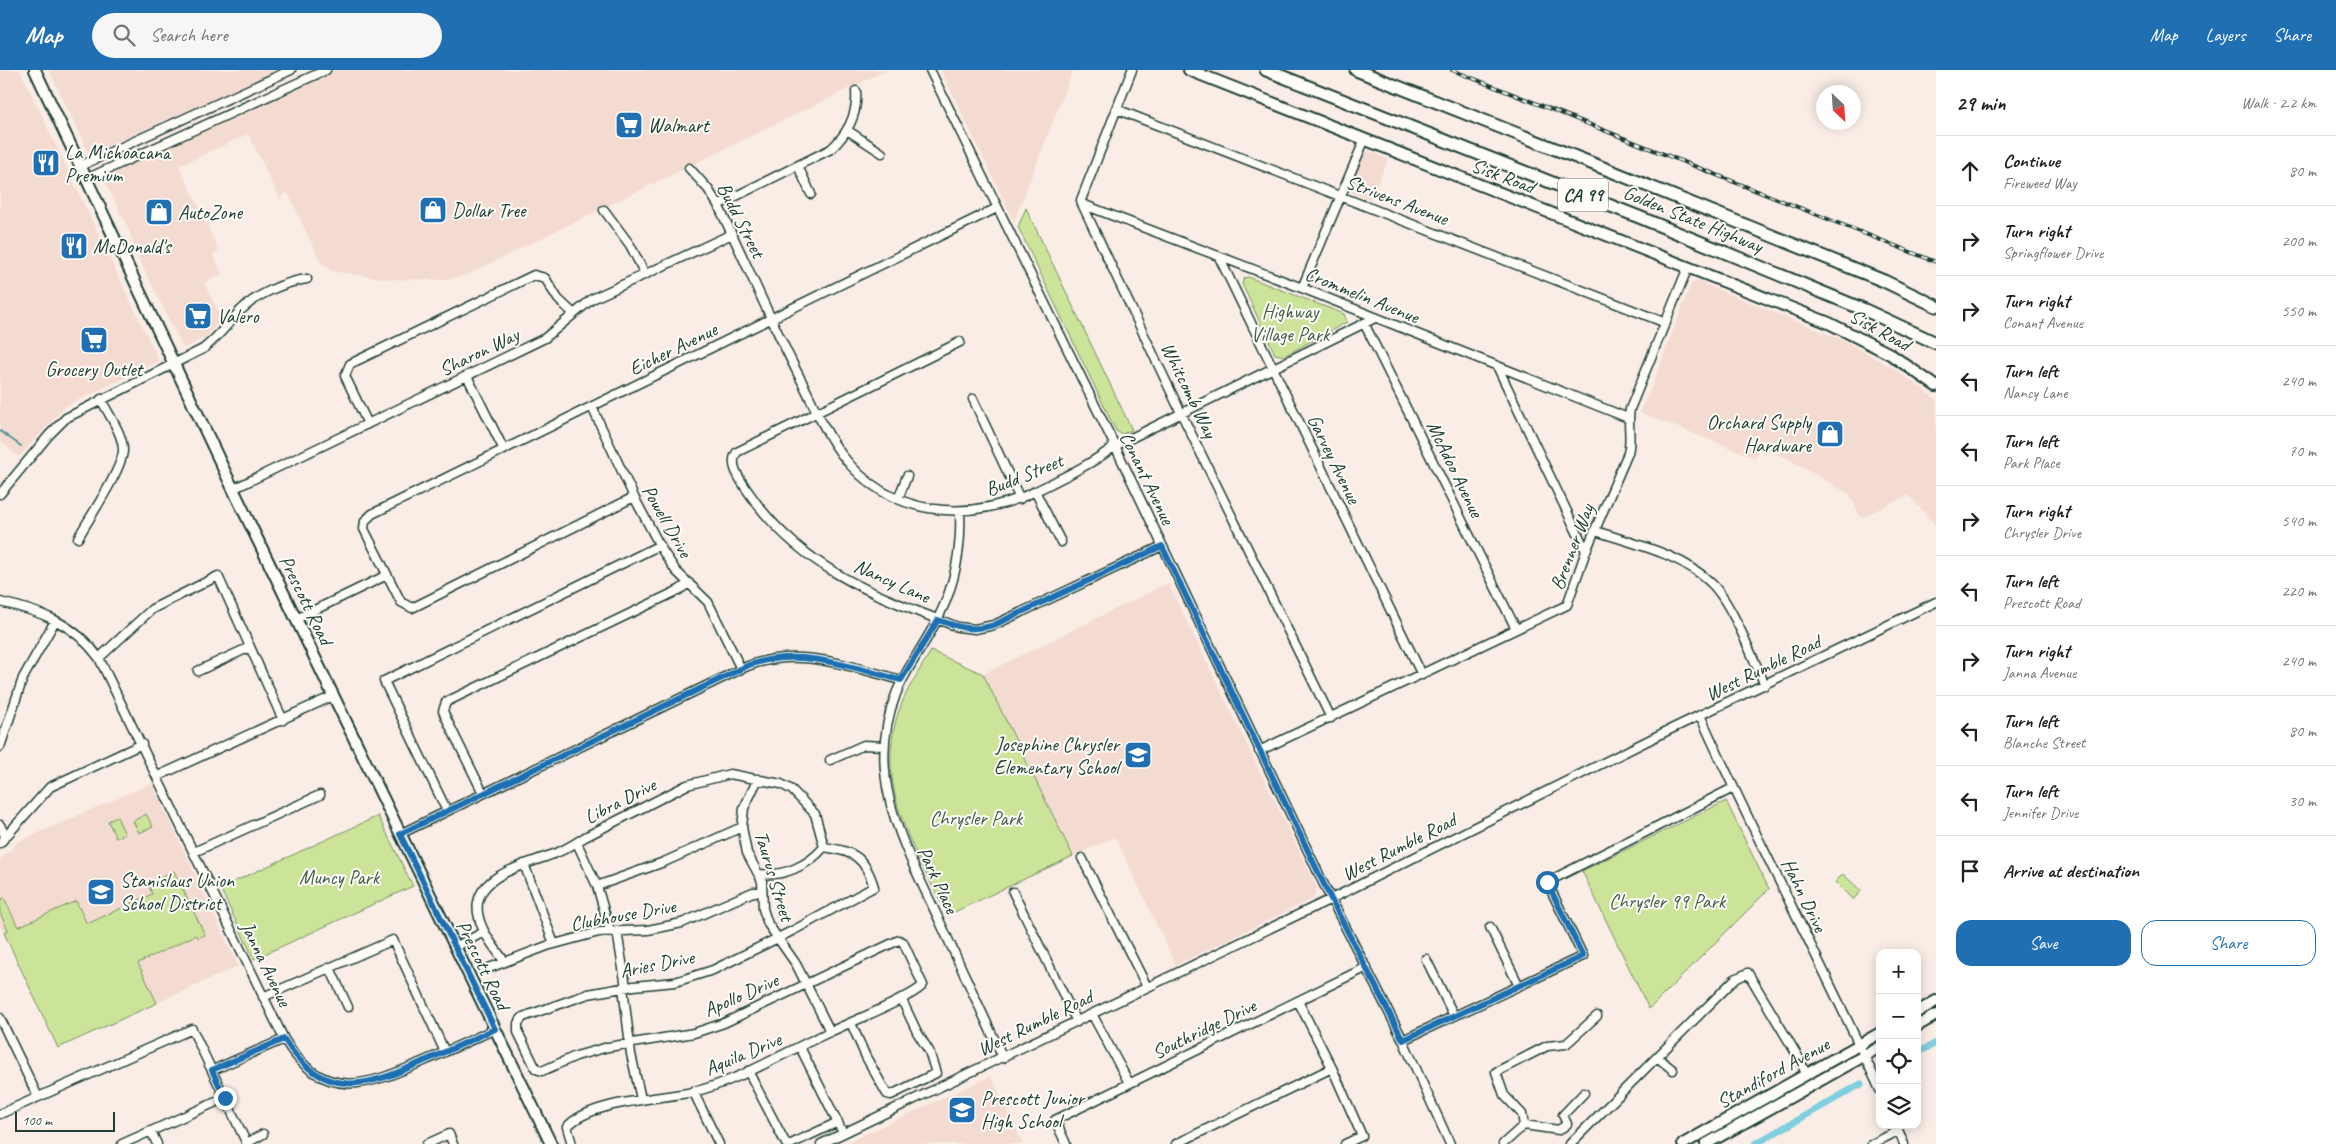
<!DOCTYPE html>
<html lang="en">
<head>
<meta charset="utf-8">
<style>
	body { margin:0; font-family:Caveat,sans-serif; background:#f6f6f6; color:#202124 }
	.controls { position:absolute; right:15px; bottom:15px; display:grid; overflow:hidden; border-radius:10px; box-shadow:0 2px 12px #0003 }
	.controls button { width:45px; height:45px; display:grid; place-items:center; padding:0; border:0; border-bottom:1px solid #e0e0e0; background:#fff; color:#202124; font:25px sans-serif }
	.compass { position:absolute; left:1816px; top:15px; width:45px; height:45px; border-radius:50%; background:#fff; box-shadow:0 2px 12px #0003; rotate:155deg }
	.scale { position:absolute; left:15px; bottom:12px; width:100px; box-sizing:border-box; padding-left:5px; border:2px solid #1f3d34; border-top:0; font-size:14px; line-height:18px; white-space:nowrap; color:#1f3d34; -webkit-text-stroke:4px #fdfcf7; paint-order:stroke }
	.stop { position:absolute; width:15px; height:15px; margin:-11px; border:4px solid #1f6fb2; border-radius:50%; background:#fff }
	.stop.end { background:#1f6fb2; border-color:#fff; box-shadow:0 1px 5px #0008 }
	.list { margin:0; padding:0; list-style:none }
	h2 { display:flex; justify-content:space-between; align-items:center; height:65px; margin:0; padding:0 20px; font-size:21px }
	h2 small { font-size:16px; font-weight:400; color:#757577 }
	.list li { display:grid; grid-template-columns:32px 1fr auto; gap:15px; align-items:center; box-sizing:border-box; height:70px; padding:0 20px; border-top:1px solid #e0e0e0 }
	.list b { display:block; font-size:19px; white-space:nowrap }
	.list p { margin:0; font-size:16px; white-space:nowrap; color:#757577 }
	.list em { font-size:16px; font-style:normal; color:#757577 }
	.actions { display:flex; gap:10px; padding:15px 20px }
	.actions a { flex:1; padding:11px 0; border:1px solid #1f6fb2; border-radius:15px; text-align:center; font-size:18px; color:#1f6fb2 }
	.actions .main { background:#1f6fb2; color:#fff }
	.icon { flex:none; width:28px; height:28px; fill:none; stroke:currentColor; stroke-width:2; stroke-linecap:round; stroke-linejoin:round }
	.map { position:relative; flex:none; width:1936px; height:1074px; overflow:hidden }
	header { display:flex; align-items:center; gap:30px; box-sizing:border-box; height:70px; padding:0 25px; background:#1f6fb2; color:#fff }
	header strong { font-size:24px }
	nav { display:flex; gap:28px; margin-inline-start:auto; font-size:18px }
	.search { width:350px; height:45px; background:#f6f6f6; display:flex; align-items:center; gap:12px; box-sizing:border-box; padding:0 18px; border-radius:28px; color:#757577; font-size:19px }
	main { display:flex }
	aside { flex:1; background:#fff }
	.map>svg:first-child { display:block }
	.built { fill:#f4dbd1 }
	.green { fill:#cce499; stroke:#769066 }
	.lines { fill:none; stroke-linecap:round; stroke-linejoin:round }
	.stream { stroke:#59949a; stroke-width:2 }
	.canal { stroke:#80cede; stroke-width:7 }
	.minor-casing { stroke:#1f3d34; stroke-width:11 }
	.major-casing { stroke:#1f3d34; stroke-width:14 }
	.highway-casing { stroke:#1f3d34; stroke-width:15 }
	.minor { stroke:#fdfcf7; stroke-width:8 }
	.major { stroke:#fdfcf7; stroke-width:10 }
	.highway { stroke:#fdfcf7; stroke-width:11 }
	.rail-casing { stroke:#1f3d34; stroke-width:4 }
	.rail { stroke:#fdfcf7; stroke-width:2; stroke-dasharray:5.5; stroke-linecap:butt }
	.route { stroke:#1f6fb2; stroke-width:6 }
	.labels { text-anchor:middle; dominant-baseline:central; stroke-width:4; stroke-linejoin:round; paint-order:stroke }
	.shield { fill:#fdfcf7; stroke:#62766e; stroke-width:1 }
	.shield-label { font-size:19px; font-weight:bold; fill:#1f3d34 }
	.poi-label { font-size:20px; fill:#1f3d34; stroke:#fdfcf7; text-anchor:start }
	.street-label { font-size:20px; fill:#1f3d34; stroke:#fdfcf7 }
	.park-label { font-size:20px; fill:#425e48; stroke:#fdfcf7 }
</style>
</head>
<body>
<header>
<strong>Map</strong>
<div class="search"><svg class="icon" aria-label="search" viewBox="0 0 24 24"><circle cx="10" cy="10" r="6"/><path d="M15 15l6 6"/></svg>Search here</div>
<nav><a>Map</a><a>Layers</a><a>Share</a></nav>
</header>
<main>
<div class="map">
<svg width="1936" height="1074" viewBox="0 0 1936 1074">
	<rect width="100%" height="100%" fill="#f9ede6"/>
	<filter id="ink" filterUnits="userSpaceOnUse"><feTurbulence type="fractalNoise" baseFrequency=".02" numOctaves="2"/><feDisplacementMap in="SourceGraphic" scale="10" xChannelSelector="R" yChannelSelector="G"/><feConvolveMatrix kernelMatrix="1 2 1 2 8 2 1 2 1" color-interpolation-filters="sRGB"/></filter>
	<g filter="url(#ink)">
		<path class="built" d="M 0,0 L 20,0 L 159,291 L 66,336 L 19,387 L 0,371 Z
			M 49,0 L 278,0 L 91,84 L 88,82 Z
			M 334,0 L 887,0 L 464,206 L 444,210 L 387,209 L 331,201 L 320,191 L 287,121 L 280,129 L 248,64 L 179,96 L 219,180 L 213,184 L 222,204 L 204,213 L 222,249 L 207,266 L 185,278 L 182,276 L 136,183 L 129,160 L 105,112 L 106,107 L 109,103 L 240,42 L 246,43 L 259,37 L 260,34 Z
			M 941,0 L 1073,0 L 1014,151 Z
			M 1368,81 L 1388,89 L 1371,130 L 1352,123 L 1349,119 L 1364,83 Z
			M 1697,211 L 1847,272 L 1896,300 L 1936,329 L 1936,456 L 1908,425 L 1861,448 L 1849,424 L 1790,390 L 1760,375 L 1755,388 L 1639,342 L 1650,321 L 1691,214 Z
			M 1168,513 L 1317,818 L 1314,828 L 1176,895 L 1115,767 L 1073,786 L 983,604 Z
			M 152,713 L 238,896 L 58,978 L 0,855 L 0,790 L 18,772 Z
			M 991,1006 L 1023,1074 L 844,1074 Z"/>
		<path class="green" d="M 1026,138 L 1132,360 L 1122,364 L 1116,361 L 1018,157 Z
			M 1248,207 L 1344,244 L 1347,252 L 1284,286 L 1275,284 L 1242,214 L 1244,208 Z
			M 931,581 L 983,604 L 1073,786 L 948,845 C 910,774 866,701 908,620 C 915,607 923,594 931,581 Z
			M 1726,731 L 1769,819 L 1649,939 L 1582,801 Z
			M 146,744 L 153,757 L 139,763 L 133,751 Z
			M 378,746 L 413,816 L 254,889 L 220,818 Z
			M 117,747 L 125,764 L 116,768 L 108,751 Z
			M 174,801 L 205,865 L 198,868 L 196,865 L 138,893 L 157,933 L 58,978 L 4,863 L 8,860 L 0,843 L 0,830 L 4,828 L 18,857 L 76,831 L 87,854 L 152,824 L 149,816 L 150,813 Z
			M 1843,804 L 1861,821 L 1853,830 L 1835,812 Z"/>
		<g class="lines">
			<path class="stream" d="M 0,361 L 21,376"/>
			<path class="canal" d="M 1917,983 L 1936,973
				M 1755,1074 L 1861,1014"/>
			<defs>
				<path id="minor" d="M 930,0 L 1115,376 L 1327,821 L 1403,970 L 1450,1074
					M 1132,0 L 1081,130 L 1082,134 L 1181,343 L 1331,648
					M 1116,39 L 1666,253
					M 847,60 L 882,83
					M 80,96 L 291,0
					M 798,96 L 811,124
					M 689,98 L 708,119 L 718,135 C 745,190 769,247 797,302 C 812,330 823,360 842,385 C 890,448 969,453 1036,421 C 1064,407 1090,395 1115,376 L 1375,248
					M 86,109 L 326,0
					M 1082,134 L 1302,218 L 1628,348
					M 718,135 L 831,79 C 848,63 858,44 856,21
					M 604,140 L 630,175 L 645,204
					M 1219,187 L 1422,605
					M 1302,218 L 1364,71
					M 1364,253 L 1516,559
					M 960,272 L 737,382 C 728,394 740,409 747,420 C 799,498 874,525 958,557 L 975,559 L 994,555 L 1162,476
					M 1498,298 L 1586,481
					M 467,306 L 504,380
					M 973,329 L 1020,429
					M 592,337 L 634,427 L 662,480 L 676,501 L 708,532 L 741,599
					M 368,354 L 345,306 L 350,294 L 534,205 L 545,208 L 558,229 L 573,243
					M 233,419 L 545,268 L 592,229 L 732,164
					M 1035,421 L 1061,472
					M 0,424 L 49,365 L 66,348 L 203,279 C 218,268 228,253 241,240 C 258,224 284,212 307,209
					M 634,427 L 412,538 L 401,532 L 364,459 L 365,451 L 372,444 L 997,138
					M 898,429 L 907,406
					M 960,442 C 962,485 953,524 931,561 C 919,583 905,601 896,624 C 863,709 906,778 941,854 C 961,898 982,943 1003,988
					M 1596,461 C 1634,474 1682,484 1711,513 C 1732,533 1752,587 1765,615
					M 78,468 C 88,450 124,397 123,379 C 122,362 108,344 101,329
					M 0,532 C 40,541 74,553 99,588 L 284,969 C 323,1033 368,1016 424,991 C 448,981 471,970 495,959
					M 296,549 L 387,505
					M 99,588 L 152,539 L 218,506 L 283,650
					M 198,601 L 250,577
					M 1700,645 C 1757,772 1823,894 1880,1020
					M 0,677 L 23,608 L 55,551
					M 1259,681 L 1567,535 L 1586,481 L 1628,383 C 1632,368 1627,354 1630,339 L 1688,197
					M 830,690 L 864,675 L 884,676
					M 158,706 L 333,626
					M 758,709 L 744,738 L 742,757 L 747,783 L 762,811 L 763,839 L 768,854 L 796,894 L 830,961
					M 483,723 L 446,648 L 443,641 L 446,632 L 679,520 L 689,513
					M 447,741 L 384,611 L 660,475
					M 0,755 L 5,766
					M 400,764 L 741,599 C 794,574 848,596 901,610
					M 0,773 L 50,717 L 142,674
					M 577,773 L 597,816 L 610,861
					M 194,782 L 320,725
					M 1082,788 L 1147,917
					M 524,794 L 554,874
					M 597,816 L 664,792 L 742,757
					M 1013,822 L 1077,952
					M 1490,857 L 1519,916
					M 617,861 L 626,917
					M 455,877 L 484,862
					M 1426,889 L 1454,946
					M 504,891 C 495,878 483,864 479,848 C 468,808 521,796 548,786 C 562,782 573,775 585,767 L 687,715 L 730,704 L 781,714 L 792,720 L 815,744 L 824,777
					M 330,898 L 348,937
					M 489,898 L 547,876 L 599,862 L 648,860 L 682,853 L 753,822 L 761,822
					M 623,917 L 631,984 L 641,1029
					M 263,927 L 393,870 L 445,982
					M 1298,931 L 1332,998 L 1362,1066 L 1345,1074
					M 1092,944 L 1129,1013
					M 0,948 L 38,1027
					M 851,953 L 866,987 L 887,1024 L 891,1025 L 936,1003 L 929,981 L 917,962 L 901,928
					M 1403,970 L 1583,886 L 1547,812 L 1733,718
					M 800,977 L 843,1063
					M 1657,987 L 1673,1000
					M 213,1000 L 284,969
					M 748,1001 L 786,1074
					M 693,1021 L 719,1074
					M 0,1044 L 192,959 L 247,1074
					M 1524,1055 L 1522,1044 L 1504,1025 L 1496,1002 L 1547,976 L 1566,974 L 1597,946
					M 1896,1055 L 1904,1074
					M 151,1061 L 157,1074
					M 247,1073 L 263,1064
					M 122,1074 L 225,1028
					M 427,1074 L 449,1064 L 453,1074
					M 572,1074 L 567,1057 C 589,1031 660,1029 693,1022 C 742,1010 786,981 832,961 C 850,952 912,928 923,915 L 903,872 L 899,870 L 724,953 L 694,963 L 608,977 L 576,986 L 542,1001 L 536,999 L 518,962 L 518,953 L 523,947 L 588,924 L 634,916 L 675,912 L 713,900 L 794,860 L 874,817 C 865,787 854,781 824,777 C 808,796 783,807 759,804
					M 791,1074 L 838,1052
					M 821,1074 L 1331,829 L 1667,661 L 1936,532
					M 1066,1074 L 1055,1050 L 1367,897
					M 1176,1074 L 1332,998
					M 1503,1074 L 1524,1055 L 1559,1060 L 1567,1054 L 1563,1045 L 1584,1023
					M 1570,1074 L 1735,909 L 1748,903 L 1800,990 L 1806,1004
					M 1872,1074 L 1898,1061"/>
				<path id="major" d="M 35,0 L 233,419 L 551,1074
					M 1189,0 L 1829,253 L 1890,284 L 1936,316
					M 1917,942 L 1936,931
					M 1917,956 L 1936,945
					M 1683,1074 L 1880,963
					M 1706,1074 L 1880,977"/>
				<path id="highway" d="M 1266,0 L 1639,147 L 1865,240 L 1936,273
					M 1356,0 L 1611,101 L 1884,211 L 1936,236"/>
			</defs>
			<use href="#minor" class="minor-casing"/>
			<use href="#major" class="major-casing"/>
			<use href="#highway" class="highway-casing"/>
			<use href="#minor" class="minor"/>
			<use href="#major" class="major"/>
			<use href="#highway" class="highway"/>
			<defs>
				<path id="rail" d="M 1452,0 L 1936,192"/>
			</defs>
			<use href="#rail" class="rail-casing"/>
			<use href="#rail" class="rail"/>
		</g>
	</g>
	<g class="lines" filter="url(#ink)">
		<path class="route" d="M 225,1028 L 212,1000 L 284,969 C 323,1032 368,1017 424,991 C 448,981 471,970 495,959 L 400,764 L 749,595 C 800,577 851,597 901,610 L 938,550 C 958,557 973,562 994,555 L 1162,476 L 1331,829 L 1403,970 L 1583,886 L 1547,812"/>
	</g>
	<defs>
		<symbol id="supermarket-square" viewBox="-11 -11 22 22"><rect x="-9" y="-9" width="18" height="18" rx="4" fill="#1f6fb2" stroke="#fdfcf7"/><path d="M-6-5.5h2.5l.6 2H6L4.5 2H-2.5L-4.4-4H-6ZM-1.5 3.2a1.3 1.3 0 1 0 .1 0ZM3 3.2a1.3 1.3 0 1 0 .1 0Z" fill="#fff"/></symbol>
		<symbol id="restaurant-square" viewBox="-11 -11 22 22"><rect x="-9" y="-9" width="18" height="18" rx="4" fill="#1f6fb2" stroke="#fdfcf7"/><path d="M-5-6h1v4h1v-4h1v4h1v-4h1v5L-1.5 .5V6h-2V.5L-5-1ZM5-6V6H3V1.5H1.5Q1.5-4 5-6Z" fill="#fff"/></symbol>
		<symbol id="shop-square" viewBox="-11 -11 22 22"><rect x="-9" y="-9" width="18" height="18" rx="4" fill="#1f6fb2" stroke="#fdfcf7"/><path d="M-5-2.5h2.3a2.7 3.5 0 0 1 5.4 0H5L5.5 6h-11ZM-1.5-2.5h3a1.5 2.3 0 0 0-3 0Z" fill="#fff"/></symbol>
		<symbol id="school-square" viewBox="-11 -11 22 22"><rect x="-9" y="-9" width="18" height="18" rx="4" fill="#1f6fb2" stroke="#fdfcf7"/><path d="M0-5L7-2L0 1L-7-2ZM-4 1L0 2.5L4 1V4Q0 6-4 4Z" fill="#fff"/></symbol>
	</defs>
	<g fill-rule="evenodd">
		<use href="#supermarket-square" x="613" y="39" width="32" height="32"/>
		<use href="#restaurant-square" x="30" y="77" width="32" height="32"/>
		<use href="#shop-square" x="417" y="124" width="32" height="32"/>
		<use href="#shop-square" x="143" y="126" width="32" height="32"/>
		<use href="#restaurant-square" x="58" y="160" width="32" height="32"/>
		<use href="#supermarket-square" x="182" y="230" width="32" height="32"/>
		<use href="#supermarket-square" x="78" y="254" width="32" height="32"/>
		<use href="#shop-square" x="1814" y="348" width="32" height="32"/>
		<use href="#school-square" x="1122" y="669" width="32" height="32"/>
		<use href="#school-square" x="85" y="806" width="32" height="32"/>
		<use href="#school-square" x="946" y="1024" width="32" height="32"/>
	</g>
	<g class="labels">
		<rect class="shield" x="1558" y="108.5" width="50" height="33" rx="4"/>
		<g class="shield-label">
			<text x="1583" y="125">CA 99</text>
		</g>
		<g class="poi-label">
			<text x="648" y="55">Walmart</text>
			<text x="65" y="82">La Michoacana<tspan x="65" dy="23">Premium</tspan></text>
			<text x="452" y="140">Dollar Tree</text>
			<text x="178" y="142">AutoZone</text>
			<text x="93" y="176">McDonald's</text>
			<text x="217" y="246">Valero</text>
			<text x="94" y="299" text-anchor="middle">Grocery Outlet</text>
			<text x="1811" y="352" text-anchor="end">Orchard Supply<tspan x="1811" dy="23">Hardware</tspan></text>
			<text x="1119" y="674" text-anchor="end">Josephine Chrysler<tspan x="1119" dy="23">Elementary School</tspan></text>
			<text x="120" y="810">Stanislaus Union<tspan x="120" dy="23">School District</tspan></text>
			<text x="981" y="1028">Prescott Junior<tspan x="981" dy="23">High School</tspan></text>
		</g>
		<g class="street-label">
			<text transform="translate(1503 106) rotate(21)">Sisk Road</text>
			<text transform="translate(1397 130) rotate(21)">Strivens Avenue</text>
			<text transform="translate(1693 149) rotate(22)">Golden State Highway</text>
			<text transform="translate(741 150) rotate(63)">Budd Street</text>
			<text transform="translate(1362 225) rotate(22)">Crommelin Avenue</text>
			<text transform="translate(1880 260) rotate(29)">Sisk Road</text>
			<text transform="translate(673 279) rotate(-26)">Eicher Avenue</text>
			<text transform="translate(479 282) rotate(-26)">Sharon Way</text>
			<text transform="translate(1189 320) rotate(64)">Whitcomb Way</text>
			<text transform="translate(1334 389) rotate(64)">Garvey Avenue</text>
			<text transform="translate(1455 399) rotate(64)">McAdoo Avenue</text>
			<text transform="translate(1024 405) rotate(-22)">Budd Street</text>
			<text transform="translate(1147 408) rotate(64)">Conant Avenue</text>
			<text transform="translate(667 451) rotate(60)">Powell Drive</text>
			<text transform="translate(1572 477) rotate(-69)">Brenner Way</text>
			<text transform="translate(892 511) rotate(24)">Nancy Lane</text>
			<text transform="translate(306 530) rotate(64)">Prescott Road</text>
			<text transform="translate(1763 598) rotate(-26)">West Rumble Road</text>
			<text transform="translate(620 731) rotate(-27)">Libra Drive</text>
			<text transform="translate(1399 777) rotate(-27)">West Rumble Road</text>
			<text transform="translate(774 806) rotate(73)">Taurus Street</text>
			<text transform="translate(938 810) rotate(65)">Park Place</text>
			<text transform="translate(1804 825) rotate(64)">Hahn Drive</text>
			<text transform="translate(623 845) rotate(-10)">Clubhouse Drive</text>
			<text transform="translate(266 894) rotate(64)">Janna Avenue</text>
			<text transform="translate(657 894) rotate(-11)">Aries Drive</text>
			<text transform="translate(483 895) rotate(64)">Prescott Road</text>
			<text transform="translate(741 925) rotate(-24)">Apollo Drive</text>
			<text transform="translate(1035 953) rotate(-26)">West Rumble Road</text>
			<text transform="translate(1204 959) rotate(-26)">Southridge Drive</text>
			<text transform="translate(743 984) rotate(-23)">Aquila Drive</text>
			<text transform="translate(1773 1003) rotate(-29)">Standiford Avenue</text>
		</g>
		<g class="park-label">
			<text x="1290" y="241">Highway<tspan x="1290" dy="23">Village Park</tspan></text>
			<text x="976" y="748">Chrysler Park</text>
			<text x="339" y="807">Muncy Park</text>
			<text x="1667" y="831">Chrysler 99 Park</text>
		</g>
	</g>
</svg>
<div class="controls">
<button>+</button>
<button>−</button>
<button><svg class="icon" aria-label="locate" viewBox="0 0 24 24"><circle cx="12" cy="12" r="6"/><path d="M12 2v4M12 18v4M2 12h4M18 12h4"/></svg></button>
<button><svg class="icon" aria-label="layers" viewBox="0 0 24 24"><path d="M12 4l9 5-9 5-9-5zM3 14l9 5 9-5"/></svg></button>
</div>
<svg class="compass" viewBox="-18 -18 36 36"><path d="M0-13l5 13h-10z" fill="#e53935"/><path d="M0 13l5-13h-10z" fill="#757577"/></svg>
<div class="scale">100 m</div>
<div class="stop" style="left:1547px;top:812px"></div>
<div class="stop end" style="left:225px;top:1028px"></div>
</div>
<aside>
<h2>29 min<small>Walk · 2.2 km</small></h2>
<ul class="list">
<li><svg class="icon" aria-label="ahead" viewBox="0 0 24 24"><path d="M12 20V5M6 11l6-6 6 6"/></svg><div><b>Continue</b><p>Fireweed Way</p></div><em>80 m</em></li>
<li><svg class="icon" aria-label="right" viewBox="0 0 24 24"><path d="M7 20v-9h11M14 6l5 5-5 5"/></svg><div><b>Turn right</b><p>Springflower Drive</p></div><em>200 m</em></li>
<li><svg class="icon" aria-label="right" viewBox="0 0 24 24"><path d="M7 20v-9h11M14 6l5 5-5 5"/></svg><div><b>Turn right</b><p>Conant Avenue</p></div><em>550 m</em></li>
<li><svg class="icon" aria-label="left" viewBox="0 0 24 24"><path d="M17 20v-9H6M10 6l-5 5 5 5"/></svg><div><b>Turn left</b><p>Nancy Lane</p></div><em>240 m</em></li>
<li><svg class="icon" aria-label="left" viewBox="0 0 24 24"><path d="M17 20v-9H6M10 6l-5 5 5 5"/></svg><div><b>Turn left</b><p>Park Place</p></div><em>70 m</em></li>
<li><svg class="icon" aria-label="right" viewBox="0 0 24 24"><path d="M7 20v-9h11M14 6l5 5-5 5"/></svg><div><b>Turn right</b><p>Chrysler Drive</p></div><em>540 m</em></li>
<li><svg class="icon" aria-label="left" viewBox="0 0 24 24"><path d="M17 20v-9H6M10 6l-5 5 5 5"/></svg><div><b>Turn left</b><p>Prescott Road</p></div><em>220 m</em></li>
<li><svg class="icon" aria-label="right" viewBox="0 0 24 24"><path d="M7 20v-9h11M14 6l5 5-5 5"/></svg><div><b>Turn right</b><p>Janna Avenue</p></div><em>240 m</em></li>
<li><svg class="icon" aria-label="left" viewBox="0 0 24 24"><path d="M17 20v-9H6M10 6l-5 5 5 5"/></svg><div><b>Turn left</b><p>Blanche Street</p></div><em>80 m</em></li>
<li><svg class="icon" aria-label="left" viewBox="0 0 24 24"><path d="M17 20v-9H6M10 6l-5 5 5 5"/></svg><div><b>Turn left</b><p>Jennifer Drive</p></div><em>30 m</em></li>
<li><svg class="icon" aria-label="arrive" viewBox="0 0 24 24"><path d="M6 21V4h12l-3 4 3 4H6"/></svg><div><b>Arrive at destination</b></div></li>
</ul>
<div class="actions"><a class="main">Save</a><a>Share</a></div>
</aside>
</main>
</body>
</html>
